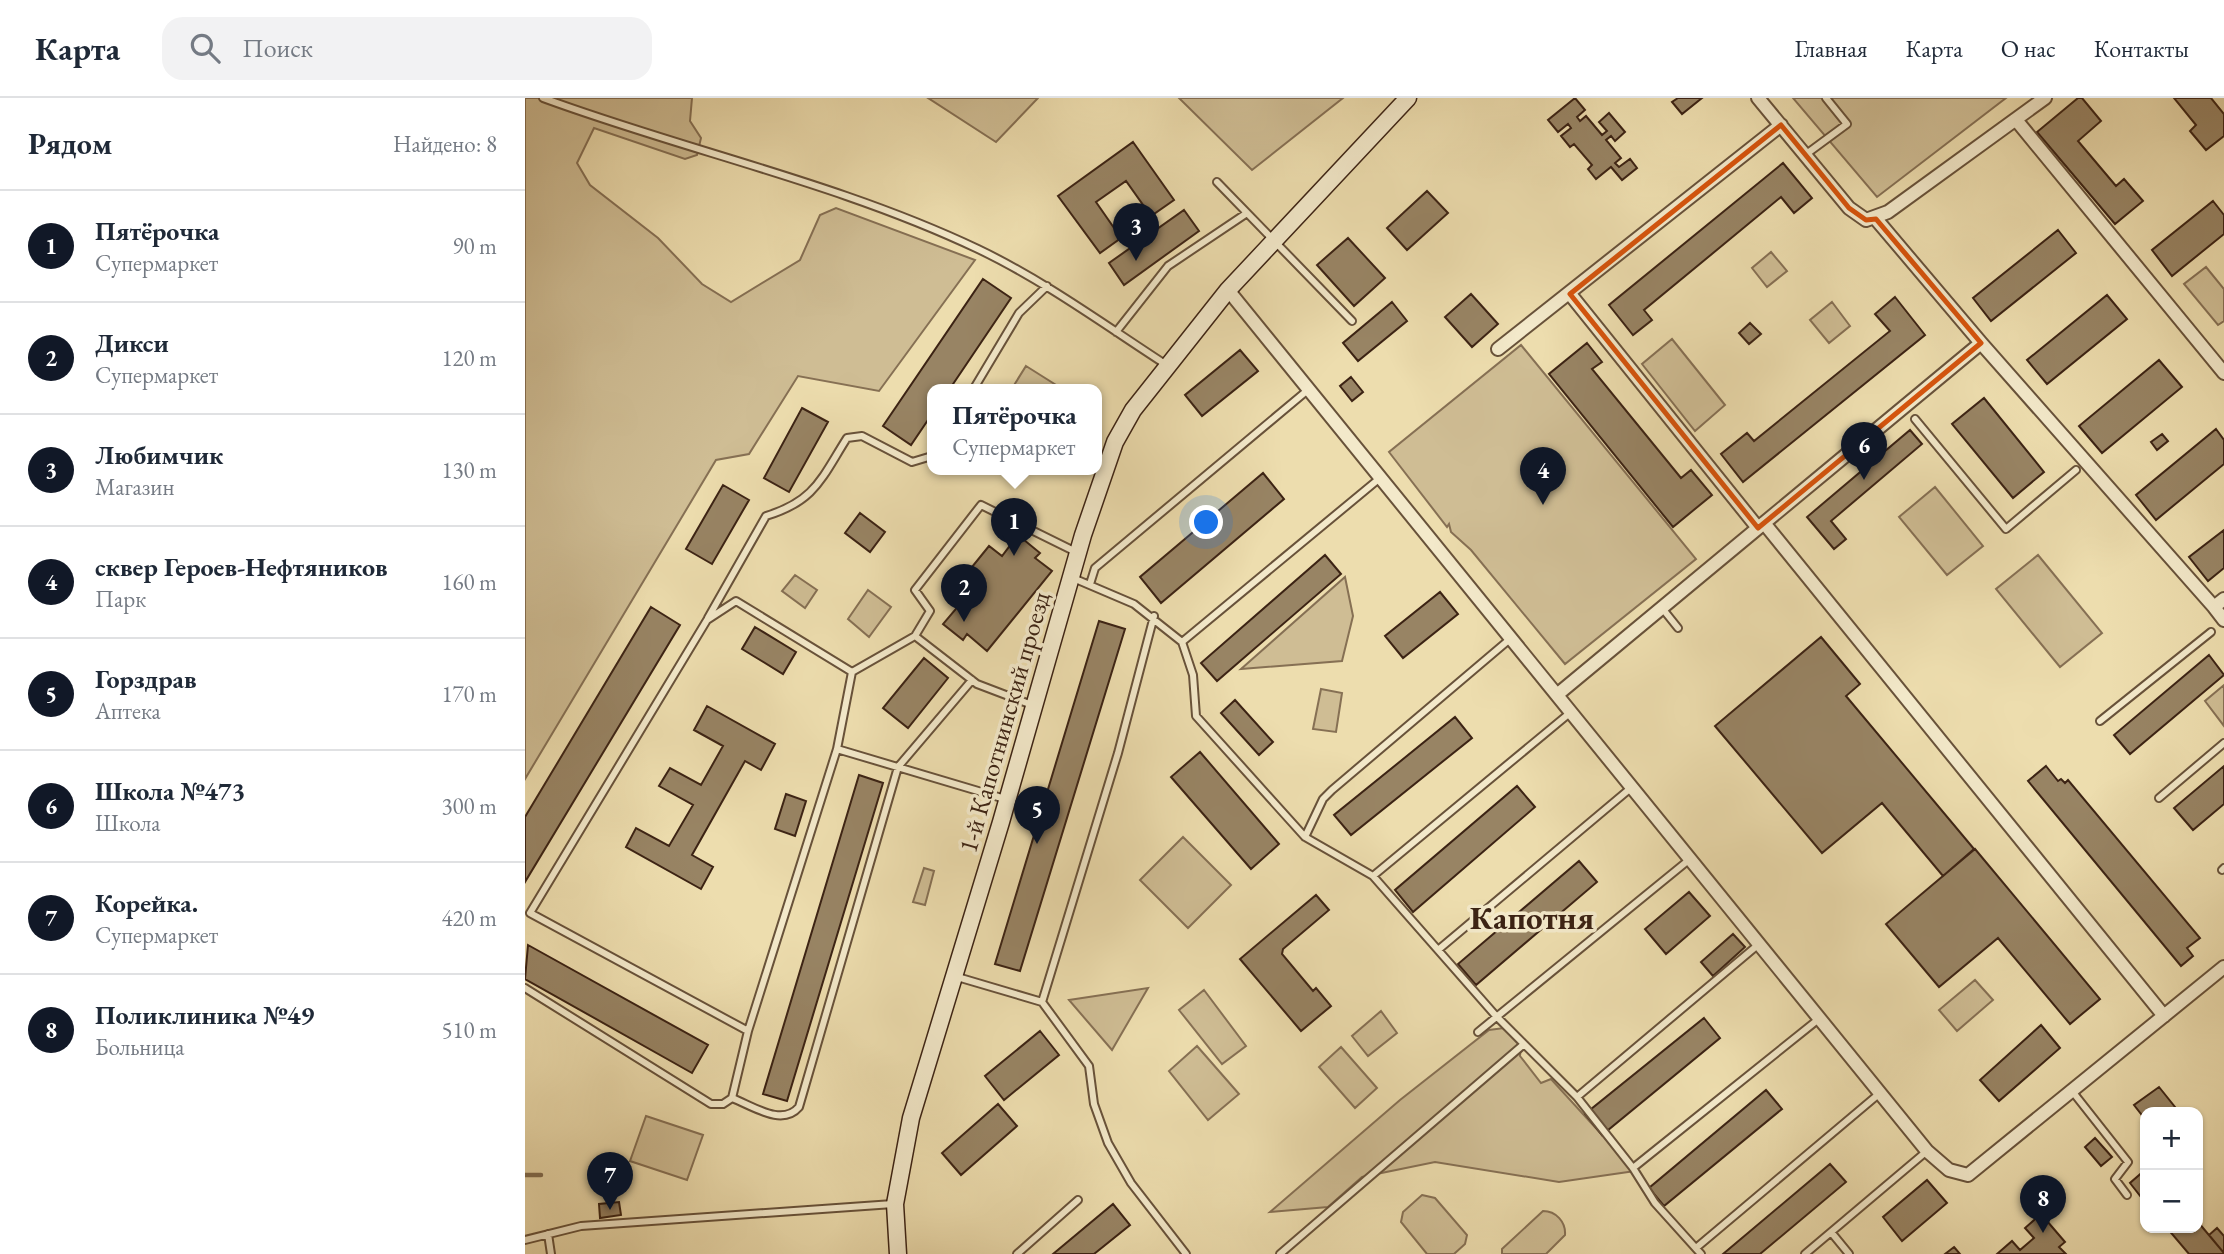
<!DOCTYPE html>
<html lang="ru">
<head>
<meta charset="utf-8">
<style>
	body { margin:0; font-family:"EB Garamond",serif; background:#f2f2f3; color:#1f2937 }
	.controls { position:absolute; right:21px; bottom:21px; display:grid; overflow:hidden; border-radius:14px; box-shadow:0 2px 5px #0004 }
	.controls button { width:63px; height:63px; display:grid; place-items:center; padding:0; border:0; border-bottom:2px solid #e0e1e3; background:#fff; color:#1f2937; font:35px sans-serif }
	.you { position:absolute; left:682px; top:425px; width:24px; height:24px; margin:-18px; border:5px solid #fff; border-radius:50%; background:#1a73e8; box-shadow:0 0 0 10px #1a73e833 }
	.badge { display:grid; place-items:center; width:46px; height:46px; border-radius:50%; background:#111827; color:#fff; font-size:23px; font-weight:700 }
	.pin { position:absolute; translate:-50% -58px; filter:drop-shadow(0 2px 4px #0008) }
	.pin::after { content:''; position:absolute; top:37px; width:24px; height:21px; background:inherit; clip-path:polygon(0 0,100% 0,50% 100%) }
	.popup { position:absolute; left:402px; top:286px; width:175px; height:91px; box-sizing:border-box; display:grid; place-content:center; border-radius:14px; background:#fff; filter:drop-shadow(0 2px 5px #0005); font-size:23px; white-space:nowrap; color:#747a83 }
	.popup b { font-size:26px; color:#1f2937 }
	.popup::after { content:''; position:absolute; left:50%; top:100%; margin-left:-14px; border:14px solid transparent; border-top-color:#fff }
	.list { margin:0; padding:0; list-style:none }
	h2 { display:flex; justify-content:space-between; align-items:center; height:91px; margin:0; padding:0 28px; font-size:30px }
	h2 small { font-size:23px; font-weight:400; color:#747a83 }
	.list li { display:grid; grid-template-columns:46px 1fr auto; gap:21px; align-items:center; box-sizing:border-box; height:112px; padding:0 28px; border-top:2px solid #e0e1e3 }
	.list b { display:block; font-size:26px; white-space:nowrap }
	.list p { margin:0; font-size:23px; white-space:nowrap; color:#747a83 }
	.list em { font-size:23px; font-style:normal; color:#747a83 }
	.icon { flex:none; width:38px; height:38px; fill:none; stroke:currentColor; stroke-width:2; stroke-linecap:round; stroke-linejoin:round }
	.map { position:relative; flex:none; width:1699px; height:1156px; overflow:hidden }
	header { display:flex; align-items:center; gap:42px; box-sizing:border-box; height:98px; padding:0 35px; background:#fff; border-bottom:2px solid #e0e1e3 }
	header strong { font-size:33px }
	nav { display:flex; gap:38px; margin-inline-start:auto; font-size:24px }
	.search { width:490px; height:63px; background:#f2f2f3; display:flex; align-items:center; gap:18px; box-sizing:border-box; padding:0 24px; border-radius:21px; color:#747a83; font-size:26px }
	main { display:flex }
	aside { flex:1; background:#fff }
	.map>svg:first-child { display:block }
	.green { fill:#cfbd94; stroke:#867054; stroke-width:2 }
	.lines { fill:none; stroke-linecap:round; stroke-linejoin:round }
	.stream { stroke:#826d51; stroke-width:4.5 }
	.building { fill:#988464; stroke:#3c2314; stroke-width:2 }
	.lane-casing { stroke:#68523a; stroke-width:10 }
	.street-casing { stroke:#68523a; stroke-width:16 }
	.secondary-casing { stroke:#3c2314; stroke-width:19 }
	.lane { stroke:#f3e9ca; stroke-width:6 }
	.street { stroke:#f3e9ca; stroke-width:12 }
	.secondary { stroke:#f3e9ca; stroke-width:16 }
	.marked { fill:none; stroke:#d7540d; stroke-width:5; stroke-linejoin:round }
	.labels { text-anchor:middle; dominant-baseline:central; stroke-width:7; stroke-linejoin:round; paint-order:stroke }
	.street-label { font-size:26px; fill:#3c2314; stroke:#f3e9ca }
	.district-label { font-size:33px; font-weight:bold; fill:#3c2314; stroke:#f3e9ca }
</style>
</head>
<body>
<header>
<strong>Карта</strong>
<div class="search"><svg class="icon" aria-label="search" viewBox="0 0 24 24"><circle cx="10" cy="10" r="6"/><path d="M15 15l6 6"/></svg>Поиск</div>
<nav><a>Главная</a><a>Карта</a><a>О нас</a><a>Контакты</a></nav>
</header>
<main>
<aside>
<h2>Рядом<small>Найдено: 8</small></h2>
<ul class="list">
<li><span class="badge">1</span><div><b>Пятёрочка</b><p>Супермаркет</p></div><em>90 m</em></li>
<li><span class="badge">2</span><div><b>Дикси</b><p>Супермаркет</p></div><em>120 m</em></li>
<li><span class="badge">3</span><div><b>Любимчик</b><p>Магазин</p></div><em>130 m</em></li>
<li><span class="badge">4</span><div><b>сквер Героев-Нефтяников</b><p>Парк</p></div><em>160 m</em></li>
<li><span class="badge">5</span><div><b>Горздрав</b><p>Аптека</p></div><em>170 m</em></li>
<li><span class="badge">6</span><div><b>Школа №473</b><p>Школа</p></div><em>300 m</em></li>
<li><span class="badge">7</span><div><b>Корейка.</b><p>Супермаркет</p></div><em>420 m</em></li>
<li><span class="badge">8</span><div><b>Поликлиника №49</b><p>Больница</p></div><em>510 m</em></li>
</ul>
</aside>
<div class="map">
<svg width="1699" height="1156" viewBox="0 0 1699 1156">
	<rect width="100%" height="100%" fill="#edddae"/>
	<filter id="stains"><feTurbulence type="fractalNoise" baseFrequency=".00286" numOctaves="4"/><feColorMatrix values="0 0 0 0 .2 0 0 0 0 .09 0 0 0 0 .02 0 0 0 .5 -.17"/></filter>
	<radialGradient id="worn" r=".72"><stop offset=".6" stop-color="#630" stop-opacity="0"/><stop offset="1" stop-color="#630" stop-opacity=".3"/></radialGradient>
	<path class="green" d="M 0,0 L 167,0 L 165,23 L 176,40 L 172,57 L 160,61 L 69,30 L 52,65 L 65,87 L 133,140 L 177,186 L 206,204 L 275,162 L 295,117 L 311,110 L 450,162 L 354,293 L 273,278 L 224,356 L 191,362 L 0,681 Z
		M 403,0 L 513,0 L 471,44 Z
		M 654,0 L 818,0 L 727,72 Z
		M 1268,0 L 1481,0 L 1352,99 Z
		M 1246,154 L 1262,173 L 1242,189 L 1227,170 Z
		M 1681,169 L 1699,191 L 1699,223 L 1693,227 L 1659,186 Z
		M 1307,204 L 1325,228 L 1304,245 L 1285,222 Z
		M 1147,241 L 1200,307 L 1170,333 L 1117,266 Z
		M 996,247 L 1171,461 L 1040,566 L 946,452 L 926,434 L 924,426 L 922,429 L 864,354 Z
		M 501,268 L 539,292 L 486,292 Z
		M 1410,389 L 1458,448 L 1422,477 L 1374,419 Z
		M 1513,457 L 1577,535 L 1535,569 L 1471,491 Z
		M 270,477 L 292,492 L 280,510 L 257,493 Z
		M 820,479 L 828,518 L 817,563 L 716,571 Z
		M 343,492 L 366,509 L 344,539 L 323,521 Z
		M 1699,587 L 1699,628 L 1680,603 Z
		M 796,591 L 817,595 L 811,634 L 788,631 Z
		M 658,739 L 706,787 L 663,830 L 615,782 Z
		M 399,770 L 409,773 L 400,807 L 388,804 Z
		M 1450,882 L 1468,902 L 1432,933 L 1414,912 Z
		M 623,890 L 587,952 L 544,902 Z
		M 679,892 L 721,948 L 697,966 L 654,912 Z
		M 856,913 L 872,935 L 843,958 L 827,938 Z
		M 979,930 L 996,949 L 995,958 L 1016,985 L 1026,981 L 1110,1073 L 1034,1084 L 910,1064 L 837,1079 L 803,1109 L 745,1114 L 875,1002 L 964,932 Z
		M 672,948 L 714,996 L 683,1022 L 644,973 Z
		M 816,949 L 852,990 L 830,1010 L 794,969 Z
		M 121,1018 L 178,1037 L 162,1082 L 105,1063 Z
		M 897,1097 L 910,1100 L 942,1137 L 940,1146 L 929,1156 L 902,1156 L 876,1124 L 878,1114 Z
		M 1018,1113 C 1031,1113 1041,1124 1040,1137 L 1021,1156 L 977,1156 L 977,1151 Z"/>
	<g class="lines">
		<path class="stream" d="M 0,1077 L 16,1077"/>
	</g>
	<path class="building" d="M 1050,0 L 1060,12 L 1052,19 L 1055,23 L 1061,18 L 1077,37 L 1082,33 L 1074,24 L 1084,15 L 1100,34 L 1090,43 L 1086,38 L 1081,42 L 1096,60 L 1090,65 L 1094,69 L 1105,61 L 1112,70 L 1097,82 L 1086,69 L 1071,81 L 1063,71 L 1067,67 L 1049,46 L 1045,49 L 1036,38 L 1046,30 L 1043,26 L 1033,34 L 1023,22 Z
		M 1153,0 L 1177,0 L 1157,16 L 1147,4 Z
		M 1553,0 L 1557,0 L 1576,23 L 1553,43 L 1591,88 L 1599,81 L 1618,103 L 1590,126 L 1512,34 Z
		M 1649,0 L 1686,0 L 1699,16 L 1699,38 L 1681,52 L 1665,33 L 1671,27 Z
		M 608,44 L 649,102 L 626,118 L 601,83 L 571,104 L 596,140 L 575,155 L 533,98 Z
		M 1258,65 L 1287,100 L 1269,115 L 1256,99 L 1119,212 L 1127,222 L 1108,237 L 1084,207 Z
		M 902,93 L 923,115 L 882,152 L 862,130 Z
		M 1688,103 L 1699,117 L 1699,136 L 1647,178 L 1627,152 Z
		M 659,112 L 674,133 L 599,187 L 584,165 Z
		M 1533,132 L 1551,155 L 1466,223 L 1448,200 Z
		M 823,140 L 860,180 L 829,208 L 792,167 Z
		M 458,181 L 486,200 L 424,292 L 407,292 L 407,316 L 386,347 L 358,328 Z
		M 946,196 L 973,226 L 947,249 L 920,219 Z
		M 1582,197 L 1602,221 L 1522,286 L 1502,262 Z
		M 1370,199 L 1400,237 L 1218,384 L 1196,356 L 1222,335 L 1229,343 L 1365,233 L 1350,216 Z
		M 867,204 L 882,223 L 833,263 L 818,245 Z
		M 1225,225 L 1236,236 L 1224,246 L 1214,235 Z
		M 1062,245 L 1077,264 L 1067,271 L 1156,380 L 1166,372 L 1187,397 L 1148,429 L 1024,276 Z
		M 715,252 L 733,273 L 677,318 L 660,297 Z
		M 1634,262 L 1657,289 L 1577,355 L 1554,328 Z
		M 826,279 L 838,294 L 827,303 L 815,288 Z
		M 1459,300 L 1519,374 L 1488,400 L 1427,326 Z
		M 277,310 L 303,324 L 264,394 L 239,380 Z
		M 1691,331 L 1699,342 L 1699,366 L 1631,422 L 1611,397 Z
		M 1385,332 L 1397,346 L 1306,423 L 1321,441 L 1309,451 L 1282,419 Z
		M 1637,336 L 1643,343 L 1632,352 L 1626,344 Z
		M 738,375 L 759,401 L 636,505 L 615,479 Z
		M 198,387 L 224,402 L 187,466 L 161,451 Z
		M 335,415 L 360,434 L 345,454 L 320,435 Z
		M 1699,432 L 1699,470 L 1683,483 L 1664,459 Z
		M 493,437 L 515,455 L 510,460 L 527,473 L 462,553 L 442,536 L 438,542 L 418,526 L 436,505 L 425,496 L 464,448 L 477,458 Z
		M 800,457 L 816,476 L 692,583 L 676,565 Z
		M 915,494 L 933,516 L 878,560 L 860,538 Z
		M 126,509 L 155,527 L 0,784 L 0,719 Z
		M 574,523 L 600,531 L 495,873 L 470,866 Z
		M 230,529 L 271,554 L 258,576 L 217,551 Z
		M 1296,539 L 1335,586 L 1321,598 L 1449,751 L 1418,778 L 1357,705 L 1297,755 L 1190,628 Z
		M 1684,557 L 1699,577 L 1605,656 L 1589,637 Z
		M 399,560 L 423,580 L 383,630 L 358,610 Z
		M 710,602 L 748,644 L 734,657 L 696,615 Z
		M 182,608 L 250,646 L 236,672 L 220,663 L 167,757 L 188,769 L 176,791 L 101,749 L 111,730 L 144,748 L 168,707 L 134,688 L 145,670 L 176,687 L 198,648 L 169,632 Z
		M 930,619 L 947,640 L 826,737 L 809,717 Z
		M 675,654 L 754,746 L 726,771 L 646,679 Z
		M 1521,668 L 1533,683 L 1536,681 L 1540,685 L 1543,682 L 1675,840 L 1662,850 L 1668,858 L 1656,868 L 1503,683 Z
		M 1699,668 L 1699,706 L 1668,732 L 1649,710 Z
		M 334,677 L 358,685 L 262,1003 L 238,996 Z
		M 992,688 L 1010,709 L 888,814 L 870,792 Z
		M 261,696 L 281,703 L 270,738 L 250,731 Z
		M 1450,751 L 1575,901 L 1545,926 L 1473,840 L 1414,889 L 1361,826 Z
		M 1054,763 L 1072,784 L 951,887 L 933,866 Z
		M 1164,794 L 1185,818 L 1141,856 L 1120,831 Z
		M 791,797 L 804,812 L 758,851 L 757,856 L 788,893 L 791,890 L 806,908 L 776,933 L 715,861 Z
		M 1208,836 L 1220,849 L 1188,878 L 1176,864 Z
		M 3,847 L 183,947 L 167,975 L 0,881 Z
		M 1179,920 L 1195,940 L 1077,1037 L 1060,1016 Z
		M 1516,927 L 1535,950 L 1474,1003 L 1455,982 Z
		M 515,933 L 534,957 L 479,1002 L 460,978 Z
		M 1634,989 L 1654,1014 L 1620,1014 L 1620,1021 L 1609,1007 Z
		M 1241,992 L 1257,1011 L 1139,1108 L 1124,1090 Z
		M 473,1006 L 492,1028 L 436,1077 L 417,1055 Z
		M 1570,1040 L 1587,1059 L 1576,1068 L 1560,1049 Z
		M 1305,1066 L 1321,1084 L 1235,1156 L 1198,1156 Z
		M 1620,1072 L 1620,1104 L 1605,1085 Z
		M 1402,1082 L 1422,1105 L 1377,1143 L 1358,1119 Z
		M 94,1104 L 96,1117 L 75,1120 L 74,1106 Z
		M 588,1106 L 605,1127 L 569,1156 L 528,1156 Z
		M 1516,1116 L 1540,1144 L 1534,1149 L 1541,1156 L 1472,1156 L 1487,1143 L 1495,1152 L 1509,1140 L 1500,1130 Z
		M 1673,1124 L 1699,1155 L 1699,1156 L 1664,1156 L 1642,1130 L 1673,1130 Z
		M 1692,1130 L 1699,1138 L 1699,1155 L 1684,1137 Z
		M 1429,1149 L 1435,1156 L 1420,1156 Z"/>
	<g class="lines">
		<defs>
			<path id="lane" d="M 18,0 C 162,53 314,85 453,151 C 520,183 581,228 643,268
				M 1280,57 L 1322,26 L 1301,0
				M 692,84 L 827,223
				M 591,234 L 643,168 L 722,115
				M 448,292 L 494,215 L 522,188
				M 1390,321 L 1481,431 L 1551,372
				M 548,480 L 609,506 L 657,544 L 668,577 L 671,618 L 780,739 L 848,778 L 971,918 L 1052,999 L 1108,1070 L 1130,1105 L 1176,1156
				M 565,486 L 570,470 L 784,291
				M 1137,510 L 1153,530
				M 183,520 L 241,418 C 290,403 296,381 322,340 L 337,338 L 387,364 L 407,358
				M 390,538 L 405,513 L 390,492 L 456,407 L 551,454
				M 657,544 L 855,380
				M 1575,623 L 1686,534
				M 312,651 L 327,574 L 390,538 L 452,586 L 507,607
				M 1634,700 L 1699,645
				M 780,739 L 798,701 L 807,692 L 985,541
				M 1697,772 L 1699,770
				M 848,778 L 1046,614
				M 913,852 L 1107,689
				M 429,878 L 517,904 L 564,968 L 569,1006 L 583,1045 L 606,1085 L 661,1156
				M 0,890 L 186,1006 L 198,1006 L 207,1000 L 223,933 L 312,651 L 480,701
				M 517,904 L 593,655 L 629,518
				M 223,933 L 5,815 L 182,522 L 211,503 L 327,574
				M 953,934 L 1165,761
				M 1547,993 L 1603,1064 L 1590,1081 L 1602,1097
				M 1052,999 L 1234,846
				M 207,1000 C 228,1008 257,1029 274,1009 L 373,669 L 447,582
				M 1108,1070 L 1295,920
				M 1306,1134 L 1324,1156
				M 23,1136 L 26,1156
				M 0,1142 L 56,1128 L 368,1106
				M 1171,1150 L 1355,995
				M 492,1156 L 553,1102
				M 755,1156 L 999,946
				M 1280,1156 L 1402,1053"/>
			<path id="street" d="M 1233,0 L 1324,110 L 1341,122 L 1363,114 L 1520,0
				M 1492,23 L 1699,275
				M 1351,121 L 1456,245 L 1689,509
				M 703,192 L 1402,1053 L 1424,1072 L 1443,1077 L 1699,869
				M 1045,196 L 1233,430
				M 973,251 L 1256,27
				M 1239,425 L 1639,918
				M 1699,501 L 1689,509 L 1699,522
				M 1033,596 L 1456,245"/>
			<path id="secondary" d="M 373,1156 L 370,1106 L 386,1020 L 476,724 L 558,437 L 590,344 L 608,312 L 703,192 L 883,0"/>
		</defs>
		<use href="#lane" class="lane-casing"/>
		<use href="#street" class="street-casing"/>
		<use href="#secondary" class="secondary-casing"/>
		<use href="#lane" class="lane"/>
		<use href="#street" class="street"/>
		<use href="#secondary" class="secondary"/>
	</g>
	<path class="marked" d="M 1256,27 L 1324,110 L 1341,122 L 1351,121 L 1456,245 L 1233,430 L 1045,196 Z"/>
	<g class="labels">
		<g class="street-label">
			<text transform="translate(479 624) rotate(-74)">1-й Капотнинский проезд</text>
		</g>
		<g class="district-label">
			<text x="1007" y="819">Капотня</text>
		</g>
	</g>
	<rect width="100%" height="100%" filter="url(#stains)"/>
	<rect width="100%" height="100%" fill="url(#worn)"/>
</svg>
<div class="controls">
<button>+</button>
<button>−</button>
</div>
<div class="you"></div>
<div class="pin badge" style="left:489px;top:458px">1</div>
<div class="popup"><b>Пятёрочка</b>Супермаркет</div>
<div class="pin badge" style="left:439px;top:524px">2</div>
<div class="pin badge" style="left:611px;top:163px">3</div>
<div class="pin badge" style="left:1018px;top:407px">4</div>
<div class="pin badge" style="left:512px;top:746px">5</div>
<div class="pin badge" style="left:1339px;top:382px">6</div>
<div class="pin badge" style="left:85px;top:1112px">7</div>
<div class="pin badge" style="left:1518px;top:1135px">8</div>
</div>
</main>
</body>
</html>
